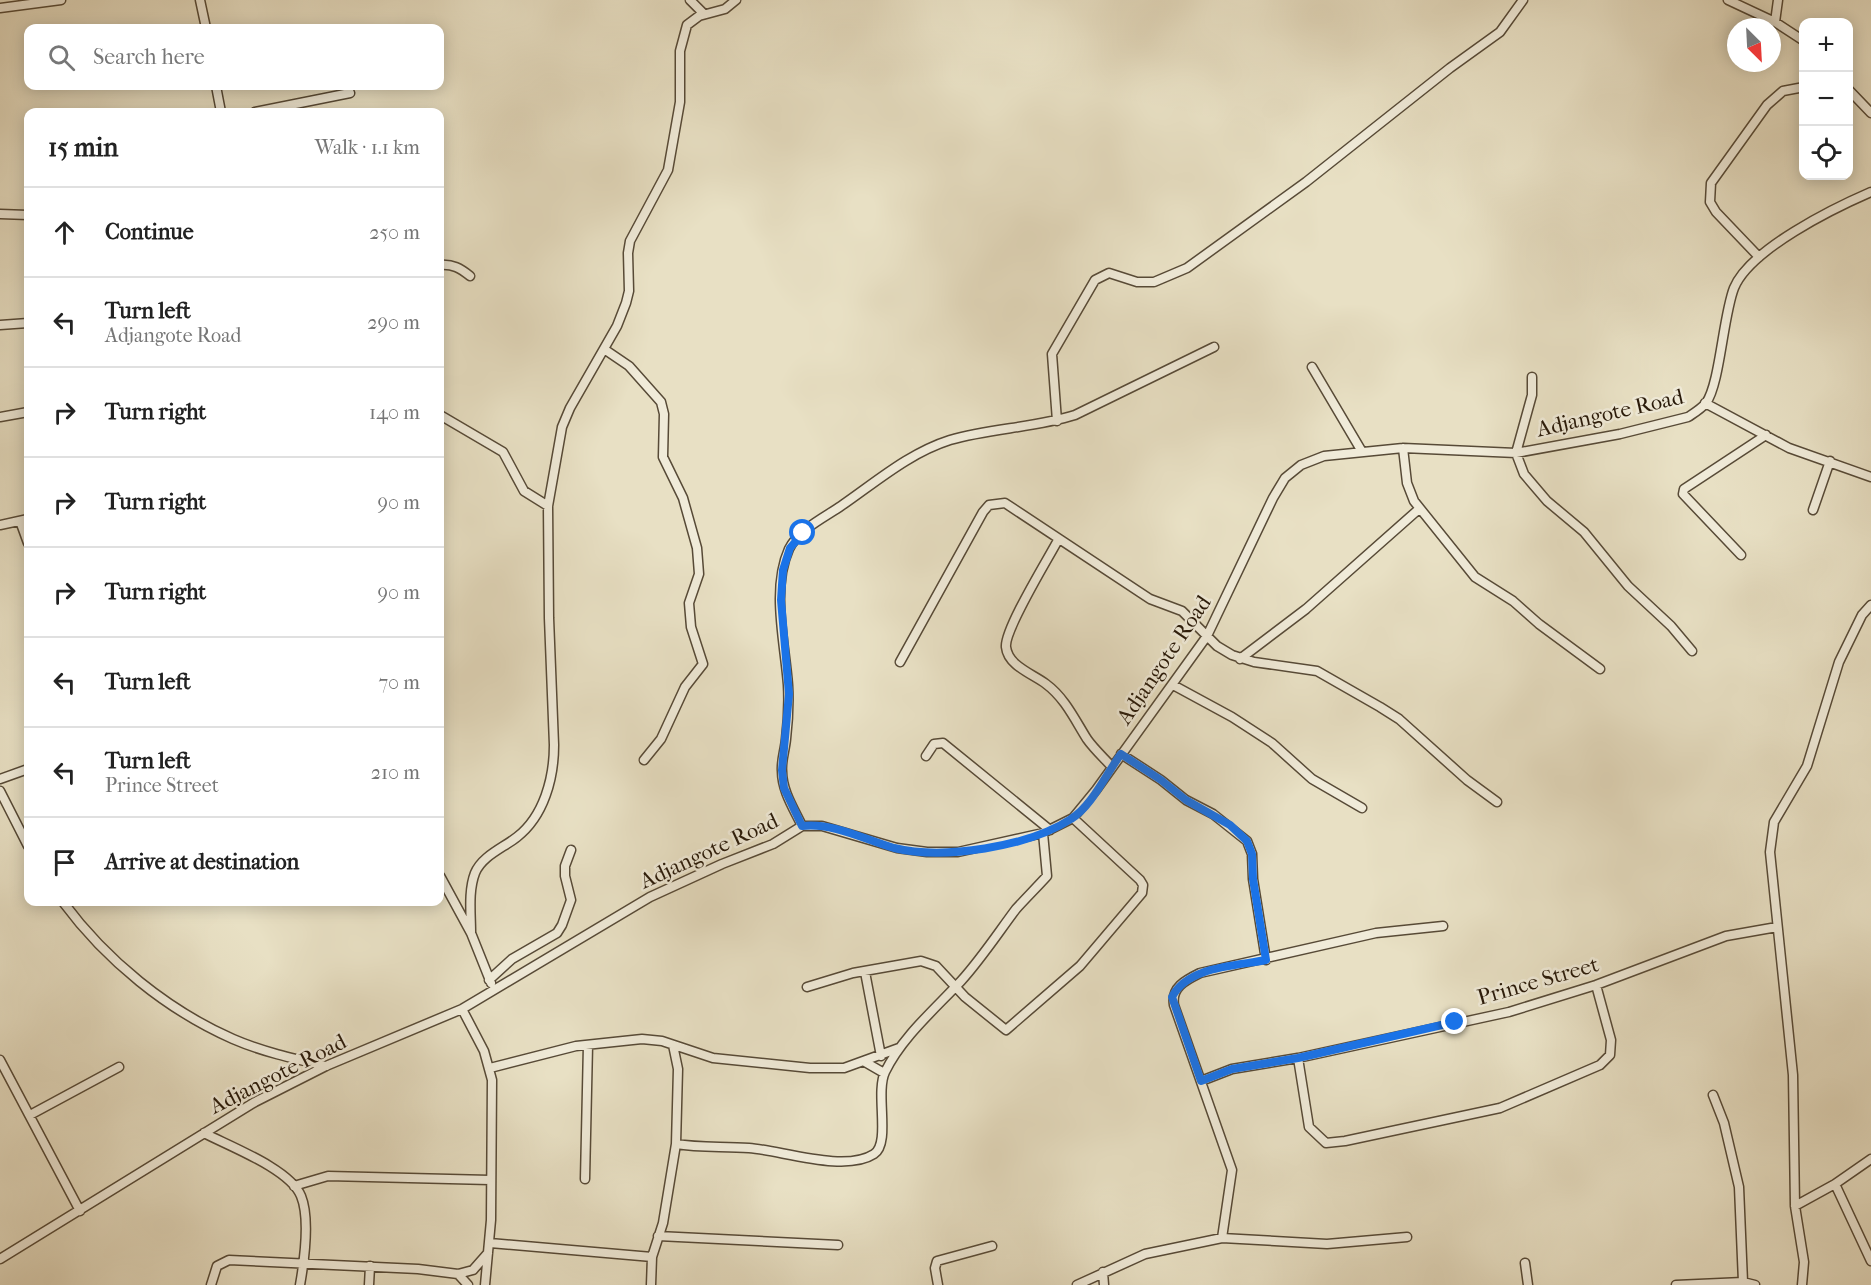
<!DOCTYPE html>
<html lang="en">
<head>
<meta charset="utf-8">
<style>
	body { margin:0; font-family:"IM FELL French Canon",serif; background:#f2f2f2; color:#222 }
	.controls { position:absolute; right:18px; top:18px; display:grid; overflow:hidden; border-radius:12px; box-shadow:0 3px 15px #0003 }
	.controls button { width:54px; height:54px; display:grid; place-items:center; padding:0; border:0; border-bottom:2px solid #e0e0e0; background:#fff; color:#222; font:30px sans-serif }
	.compass { position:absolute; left:1727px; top:18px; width:54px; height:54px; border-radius:50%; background:#fff; box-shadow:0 3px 15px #0003; rotate:156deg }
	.stop { position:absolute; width:18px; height:18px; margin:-14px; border:4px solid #1a73e8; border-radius:50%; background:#fff }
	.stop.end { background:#1a73e8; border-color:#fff; box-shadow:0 2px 6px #0008 }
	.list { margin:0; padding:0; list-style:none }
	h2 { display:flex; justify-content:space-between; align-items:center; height:78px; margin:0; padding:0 24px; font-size:26px }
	h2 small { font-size:20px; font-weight:400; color:#767676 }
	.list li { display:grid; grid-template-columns:39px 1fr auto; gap:18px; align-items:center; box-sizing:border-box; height:90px; padding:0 24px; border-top:2px solid #e0e0e0 }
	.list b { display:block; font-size:22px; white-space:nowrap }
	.list p { margin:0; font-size:20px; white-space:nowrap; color:#767676 }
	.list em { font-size:20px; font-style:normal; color:#767676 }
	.icon { flex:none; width:33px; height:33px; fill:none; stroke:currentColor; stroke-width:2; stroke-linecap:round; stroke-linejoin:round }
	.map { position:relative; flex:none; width:1871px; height:1285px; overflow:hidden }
	.search { position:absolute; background:#fff; box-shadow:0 3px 15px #0003; left:24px; top:24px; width:420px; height:66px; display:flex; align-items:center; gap:15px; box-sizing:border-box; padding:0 21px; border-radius:12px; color:#767676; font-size:22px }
	.panel { position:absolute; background:#fff; box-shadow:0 3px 15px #0003; left:24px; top:108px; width:420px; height:798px; border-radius:12px }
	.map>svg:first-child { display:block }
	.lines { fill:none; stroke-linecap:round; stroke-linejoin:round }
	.minor-casing { stroke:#574a37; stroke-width:11 }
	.minor { stroke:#f0ebd9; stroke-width:8 }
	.route { stroke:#1a73e8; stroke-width:8 }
	.labels { text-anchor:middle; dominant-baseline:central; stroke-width:5; stroke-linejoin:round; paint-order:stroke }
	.street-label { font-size:22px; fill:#271808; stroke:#f0ebd9 }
</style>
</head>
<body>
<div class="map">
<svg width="1871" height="1285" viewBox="0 0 1871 1285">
	<rect width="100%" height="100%" fill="#e8e0c4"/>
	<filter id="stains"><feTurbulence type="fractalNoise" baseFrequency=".00333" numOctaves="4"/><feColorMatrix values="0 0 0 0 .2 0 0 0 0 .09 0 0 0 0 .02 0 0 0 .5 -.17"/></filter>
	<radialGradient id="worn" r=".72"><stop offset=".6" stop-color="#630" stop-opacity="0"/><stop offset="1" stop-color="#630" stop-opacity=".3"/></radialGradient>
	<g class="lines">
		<defs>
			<path id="minor" d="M 200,0 L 206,28
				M 690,0 L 704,14
				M 1728,0 L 1775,22 L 1804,41
				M 0,8 L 61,0
				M 1775,22 L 1778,0
				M 216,86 L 221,112
				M 1848,89 L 1871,113
				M 255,112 L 350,93
				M 0,214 L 28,215
				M 1759,257 L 1716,212 L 1710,202 L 1711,183 L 1767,105 L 1783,91 L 1804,87
				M 440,265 C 453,264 460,268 470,276
				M 0,325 L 28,323
				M 604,349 L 629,366 L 661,402 L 664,414 L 663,457 L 683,498 L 697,548 L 699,574 L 689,603 L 691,627 L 703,664 L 685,687 L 661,739 L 644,760
				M 1312,367 L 1361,450
				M 1532,377 L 1532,395 L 1516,453 L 1524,474 L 1547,501 L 1584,532 L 1628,586 L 1671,626 L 1692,651
				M 1705,403 L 1789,448 L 1871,477
				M 440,415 L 503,452 L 524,491 L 548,506
				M 0,417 L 28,412
				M 1057,421 L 1052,354 L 1095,280 L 1109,273 L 1137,282 L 1154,282 L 1187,268 L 1306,182 L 1450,68 L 1500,32 L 1523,0
				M 1403,448 L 1407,483 L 1414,501 L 1475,577 L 1513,601 L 1539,624 L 1600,669
				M 1813,510 L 1830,461
				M 20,521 L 28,543
				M 0,525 L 28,519
				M 1058,540 C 1048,559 1004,630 1006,647 C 1008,666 1033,674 1046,684 C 1065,698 1075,720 1087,739 C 1094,749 1104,758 1112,767
				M 1741,555 L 1683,494 L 1684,489 L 1766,435
				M 1240,659 L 1306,609 L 1419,509
				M 900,662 L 983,512 L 989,505 L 1005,503 L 1150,599 L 1182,611 L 1217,646 L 1232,655 L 1254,662 L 1317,671 L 1380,707 L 1399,719 L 1467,780 L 1497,802
				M 1173,685 L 1232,717 L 1272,743 L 1312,779 L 1362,808
				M 1121,754 L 1161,780 L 1186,800 L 1213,814 L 1247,841 L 1252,854 L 1253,879 L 1266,960
				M 926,756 L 934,744 L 943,743 L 1050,830
				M 0,779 L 28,769
				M 0,791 L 28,846
				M 802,826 C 794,809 782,791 782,771 C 781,761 785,750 786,739 C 788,722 789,702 788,685 C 785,643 771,589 789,549 C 798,530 825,517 841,506 C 876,482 909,453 950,440 C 991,428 1034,428 1075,415 L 1214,347
				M 440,876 L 471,933 L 491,983
				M 63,902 C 106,960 167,1010 233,1039 C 263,1052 295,1059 326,1066
				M 471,933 C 471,914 468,891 475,873 C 482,856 503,848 517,837 C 544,816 554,778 554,745 L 549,618 L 548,506 L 562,427 L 570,408 L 617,326 L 626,303 L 629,291 L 628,253 L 630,241 L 668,170 L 680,102 L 680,51 L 687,25 L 699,16 L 725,9 L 736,0
				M 865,972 L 881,1056
				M 489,980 L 512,959 L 557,933 L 562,925 L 571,900 L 565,876 L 565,866 L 571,850
				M 807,987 L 853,973 L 921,961 L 936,966 L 965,997 L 1006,1030 L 1080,966 L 1142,893 L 1143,885 L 1140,880 L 1073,818
				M 462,1009 L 484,1051 L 492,1080 L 491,1220 L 485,1285
				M 1298,1058 L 1309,1127 L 1326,1143 L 1345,1141 L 1500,1108 L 1600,1065 L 1610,1055 L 1611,1040 L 1596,985
				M 0,1060 L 80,1211
				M 865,1062 L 884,1073
				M 490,1068 L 576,1046 L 642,1039 L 662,1041 L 713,1058 L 810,1068 L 844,1068 L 899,1048
				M 1201,1081 L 1232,1069 L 1298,1058 L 1509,1012 L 1596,985 L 1726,936 L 1777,927
				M 1713,1095 L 1724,1123 L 1739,1187 L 1743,1282
				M 30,1115 L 119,1067
				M 204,1133 C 229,1146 290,1169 301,1196 C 310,1218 304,1262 300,1285
				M 676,1144 C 700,1148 724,1146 749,1148 C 780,1150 845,1173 874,1154 C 891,1143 875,1093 885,1072 C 902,1037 935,1009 961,981 C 981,959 998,933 1016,909 C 1026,898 1037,887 1047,876 L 1043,833
				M 585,1179 L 588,1045
				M 1835,1184 L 1871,1261
				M 294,1186 L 328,1176 L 490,1180
				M 1795,1206 L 1835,1184 L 1871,1159
				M 658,1236 L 838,1245
				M 1222,1238 L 1232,1170 L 1174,1005 C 1171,987 1186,980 1200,973 L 1376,933 L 1443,926
				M 490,1243 L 652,1257
				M 0,1259 L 255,1102 L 326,1066 L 462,1009 L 650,897 L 722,864 L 773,844 L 802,826 L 822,826 L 897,848 L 927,852 L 958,852 L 1043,833 L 1073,818 L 1096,790 L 1207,636 L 1273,498 L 1285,478 L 1301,465 L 1324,456 L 1403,448 L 1516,453 L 1620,434 L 1688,417 C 1694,413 1701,409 1706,403 C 1720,384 1723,316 1734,288 C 1750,249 1834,208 1871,192
				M 1525,1263 L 1528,1285
				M 1103,1272 L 1104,1285
				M 458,1274 L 468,1285
				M 211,1285 L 217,1266 L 229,1260 L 418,1269 L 458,1274 L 473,1270 L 488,1253
				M 369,1285 L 370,1266
				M 651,1285 L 652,1257 L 663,1223 L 676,1144 L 678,1069 L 673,1045
				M 938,1285 L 935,1268 L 937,1261 L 992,1246
				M 1077,1285 L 1145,1254 L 1222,1238 L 1327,1244 L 1407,1237
				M 1676,1285 L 1743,1282 L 1755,1285
				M 1802,1285 L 1804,1262 L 1795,1206 L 1793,1075 L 1770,852 L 1774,822 L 1807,766 L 1839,662 L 1862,615 L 1871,605"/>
		</defs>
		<use href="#minor" class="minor-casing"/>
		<use href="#minor" class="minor"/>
	</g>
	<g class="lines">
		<path class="route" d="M 803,533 L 790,548 L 783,570 L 781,600 L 789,694 L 782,770 L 784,788 L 802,826 C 832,822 866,840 894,848 C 943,860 1028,847 1071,819 C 1092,806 1106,774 1121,754 L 1161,780 L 1186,800 L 1230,825 L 1247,841 L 1252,854 L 1253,879 L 1266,960 C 1236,966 1188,966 1172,997 L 1201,1081 L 1232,1069 L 1298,1058 L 1455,1022"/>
	</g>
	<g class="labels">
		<g class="street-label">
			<text transform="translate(1610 413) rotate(-13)">Adjangote Road</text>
			<text transform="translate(1164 660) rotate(-56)">Adjangote Road</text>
			<text transform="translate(709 851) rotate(-25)">Adjangote Road</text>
			<text transform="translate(1538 981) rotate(-16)">Prince Street</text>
			<text transform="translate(278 1074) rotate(-27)">Adjangote Road</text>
		</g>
	</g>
	<rect width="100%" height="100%" filter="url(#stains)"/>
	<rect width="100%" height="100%" fill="url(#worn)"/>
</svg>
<div class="controls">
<button>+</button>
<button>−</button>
<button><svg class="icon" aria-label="locate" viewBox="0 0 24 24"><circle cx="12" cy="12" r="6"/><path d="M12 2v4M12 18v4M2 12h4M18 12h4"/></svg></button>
</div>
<svg class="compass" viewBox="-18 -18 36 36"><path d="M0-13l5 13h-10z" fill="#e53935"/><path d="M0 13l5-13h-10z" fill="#767676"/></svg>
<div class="stop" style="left:803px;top:533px"></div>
<div class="stop end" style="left:1455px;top:1022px"></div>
<div class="search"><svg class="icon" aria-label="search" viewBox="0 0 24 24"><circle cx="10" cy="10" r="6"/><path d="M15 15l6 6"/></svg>Search here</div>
<section class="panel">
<h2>15 min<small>Walk · 1.1 km</small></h2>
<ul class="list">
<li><svg class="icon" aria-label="ahead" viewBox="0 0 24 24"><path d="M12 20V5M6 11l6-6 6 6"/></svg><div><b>Continue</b></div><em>250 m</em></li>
<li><svg class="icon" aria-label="left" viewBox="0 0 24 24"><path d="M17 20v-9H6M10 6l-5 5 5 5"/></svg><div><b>Turn left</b><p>Adjangote Road</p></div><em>290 m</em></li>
<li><svg class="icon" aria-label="right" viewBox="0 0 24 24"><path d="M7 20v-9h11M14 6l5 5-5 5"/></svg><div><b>Turn right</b></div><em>140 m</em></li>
<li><svg class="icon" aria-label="right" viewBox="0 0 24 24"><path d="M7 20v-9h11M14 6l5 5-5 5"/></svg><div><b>Turn right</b></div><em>90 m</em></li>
<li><svg class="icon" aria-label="right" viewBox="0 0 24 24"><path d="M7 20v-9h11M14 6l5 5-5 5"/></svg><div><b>Turn right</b></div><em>90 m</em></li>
<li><svg class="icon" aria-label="left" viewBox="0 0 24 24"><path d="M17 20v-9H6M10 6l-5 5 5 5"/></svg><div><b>Turn left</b></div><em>70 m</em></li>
<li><svg class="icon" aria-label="left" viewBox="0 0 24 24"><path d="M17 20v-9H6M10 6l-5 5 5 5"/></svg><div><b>Turn left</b><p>Prince Street</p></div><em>210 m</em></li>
<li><svg class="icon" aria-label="arrive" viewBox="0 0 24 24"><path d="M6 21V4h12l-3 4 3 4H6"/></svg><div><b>Arrive at destination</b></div></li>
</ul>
</section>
</div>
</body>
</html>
